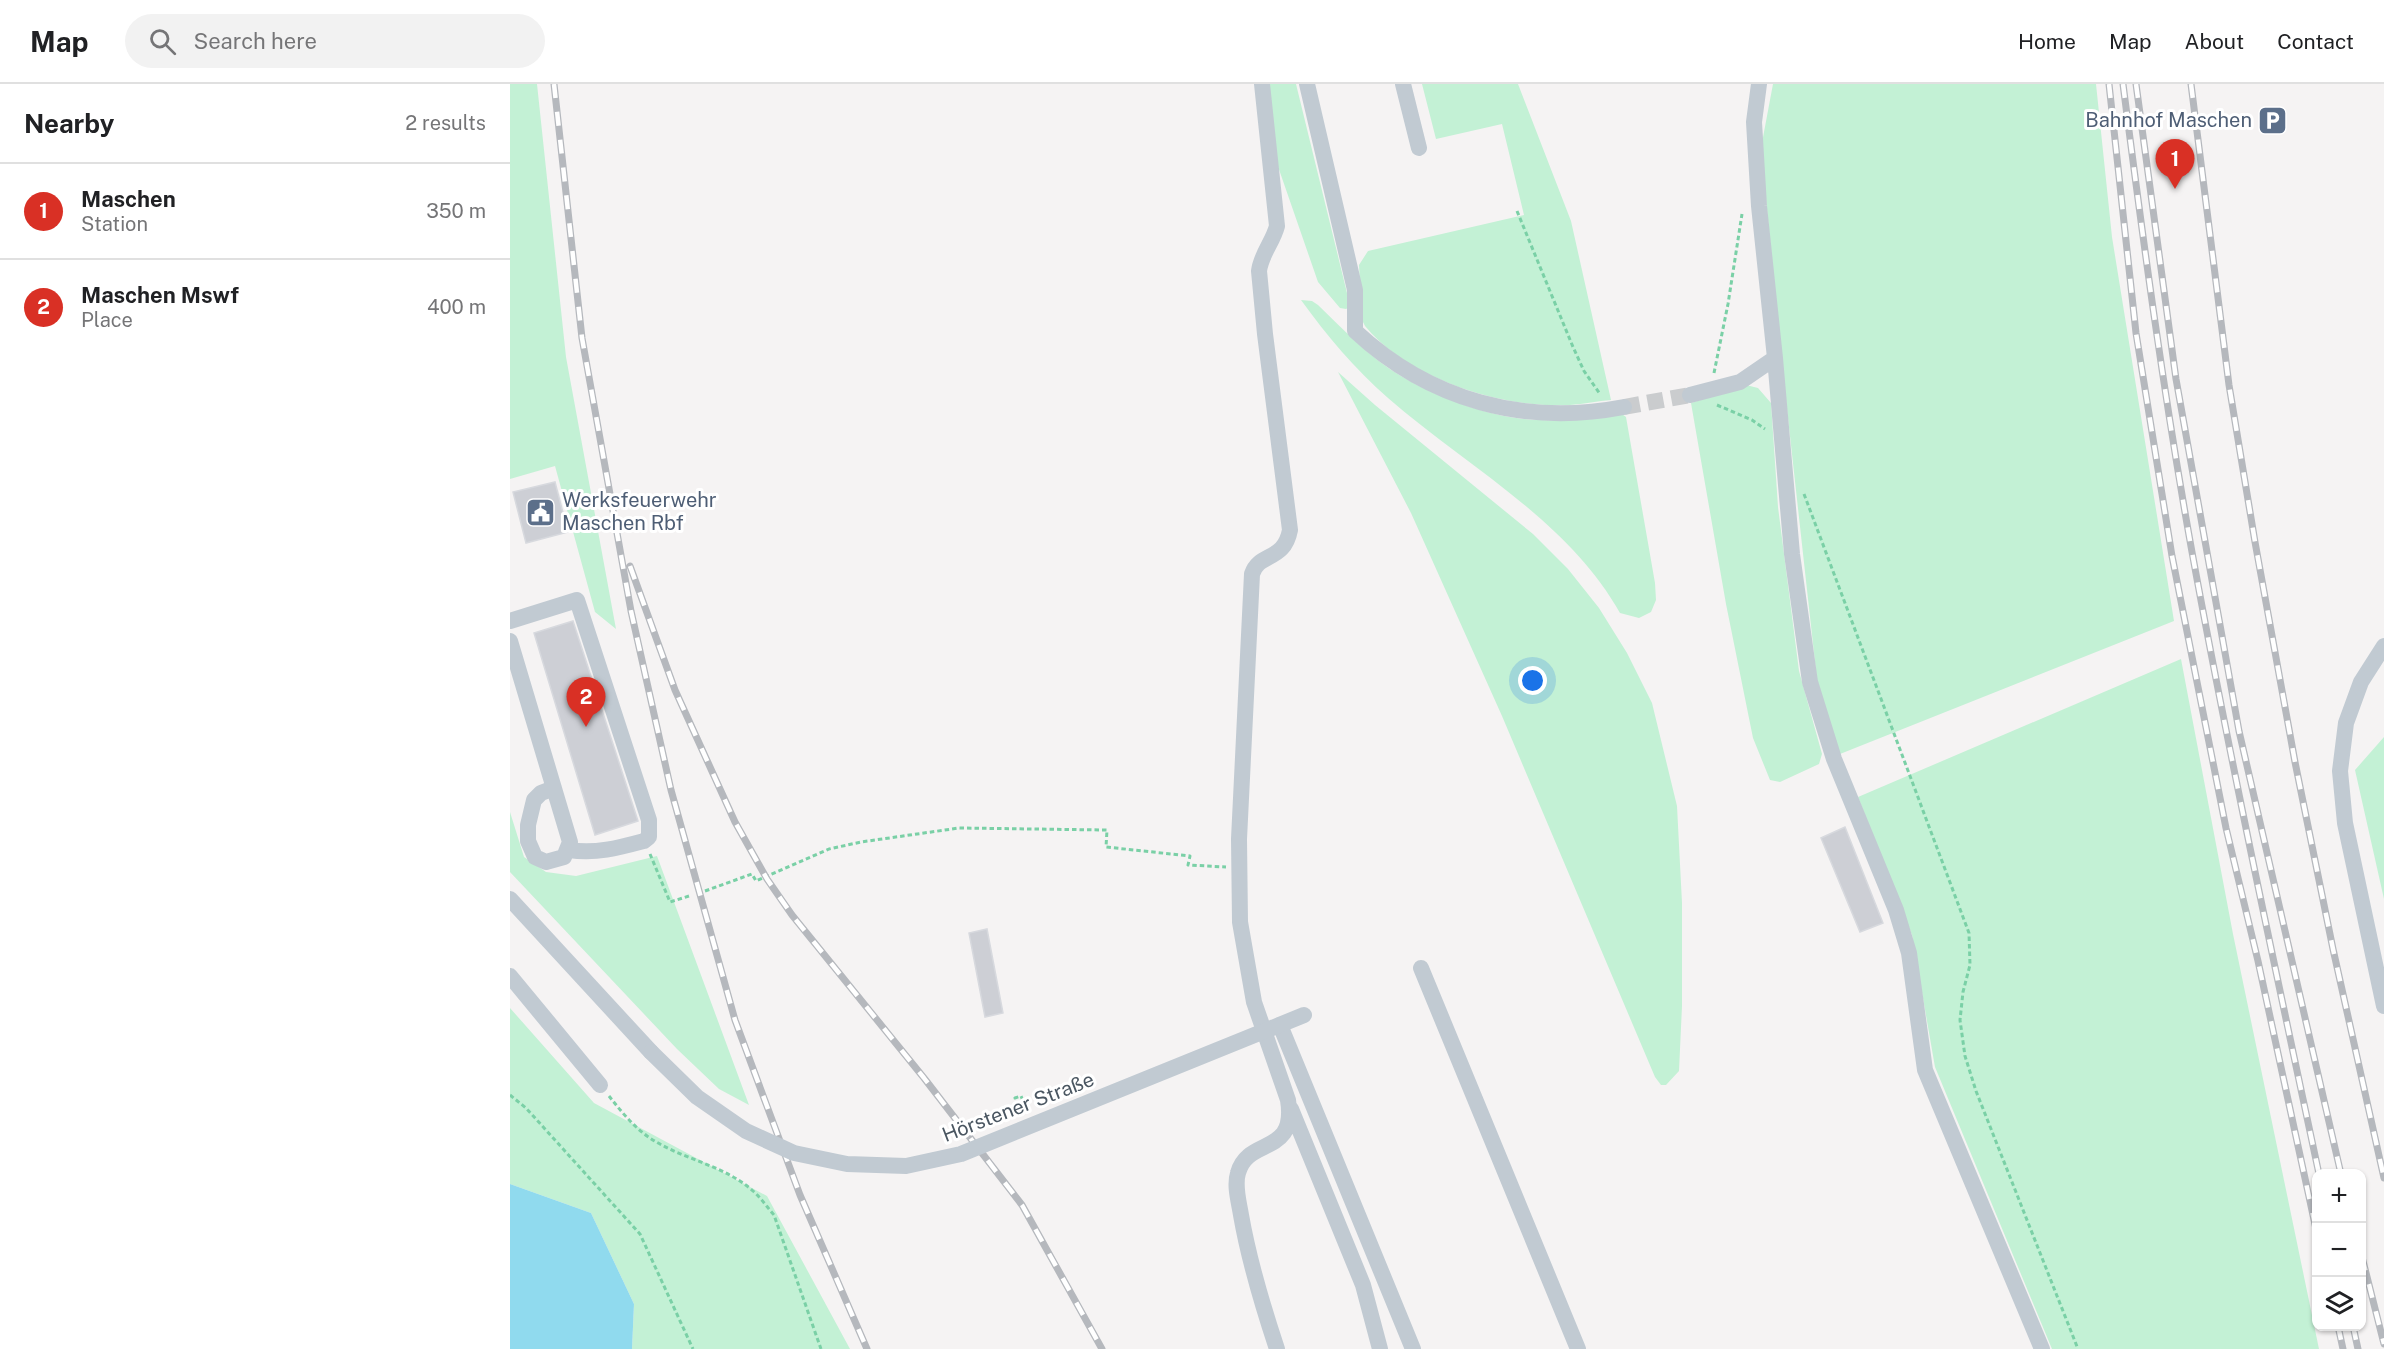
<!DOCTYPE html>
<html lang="en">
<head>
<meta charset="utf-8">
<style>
	body { margin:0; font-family:"Public Sans",sans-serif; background:#f2f2f2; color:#202124 }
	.controls { position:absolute; right:18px; bottom:18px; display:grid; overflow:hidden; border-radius:12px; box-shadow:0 2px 4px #0004 }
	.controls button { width:54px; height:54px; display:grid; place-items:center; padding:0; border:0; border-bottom:2px solid #e0e0e0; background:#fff; color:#202124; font:30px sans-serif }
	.you { position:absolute; left:1023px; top:597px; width:21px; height:21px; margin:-15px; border:4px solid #fff; border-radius:50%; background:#1a73e8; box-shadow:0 0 0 9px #1a73e833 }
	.badge { display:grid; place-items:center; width:39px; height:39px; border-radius:50%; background:#d93025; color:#fff; font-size:20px; font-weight:700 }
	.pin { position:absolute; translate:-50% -50px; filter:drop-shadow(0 2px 3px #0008) }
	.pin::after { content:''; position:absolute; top:32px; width:21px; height:18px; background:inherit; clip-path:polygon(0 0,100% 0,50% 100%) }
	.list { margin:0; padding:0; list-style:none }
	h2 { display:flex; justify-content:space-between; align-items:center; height:78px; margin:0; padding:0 24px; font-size:26px }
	h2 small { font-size:20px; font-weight:400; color:#757577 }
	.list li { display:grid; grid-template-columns:39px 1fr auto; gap:18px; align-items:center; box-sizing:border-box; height:96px; padding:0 24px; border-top:2px solid #e0e0e0 }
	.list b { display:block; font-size:22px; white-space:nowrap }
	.list p { margin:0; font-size:20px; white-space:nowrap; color:#757577 }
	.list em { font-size:20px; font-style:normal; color:#757577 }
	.icon { flex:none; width:33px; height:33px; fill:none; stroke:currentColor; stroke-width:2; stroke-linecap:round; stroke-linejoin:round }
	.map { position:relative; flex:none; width:1874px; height:1265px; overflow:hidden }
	header { display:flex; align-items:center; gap:36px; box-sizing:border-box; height:84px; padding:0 30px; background:#fff; border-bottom:2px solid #e0e0e0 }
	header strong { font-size:28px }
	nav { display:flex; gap:33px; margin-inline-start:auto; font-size:21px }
	.search { width:420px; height:54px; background:#f2f2f2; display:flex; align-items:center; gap:15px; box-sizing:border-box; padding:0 21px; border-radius:33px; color:#757577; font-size:22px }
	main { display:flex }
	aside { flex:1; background:#fff }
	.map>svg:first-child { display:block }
	.green { fill:#c3f1d5 }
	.water { fill:#90daee }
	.building { fill:#cdcfd5; stroke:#d7d9de; stroke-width:1.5 }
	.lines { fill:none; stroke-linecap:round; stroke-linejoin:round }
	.minor-tunnel { stroke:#caccce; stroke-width:16; stroke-dasharray:16 8; stroke-linecap:butt }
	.path { stroke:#7ad0a6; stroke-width:3; stroke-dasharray:4.5 3; stroke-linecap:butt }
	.minor { stroke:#c1cad2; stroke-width:16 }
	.rail-casing { stroke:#b5b8bd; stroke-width:7 }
	.rail { stroke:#fff; stroke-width:4.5; stroke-dasharray:14; stroke-linecap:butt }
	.minor-bridge { stroke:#c1cad2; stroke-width:16 }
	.labels { text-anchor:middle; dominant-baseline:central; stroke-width:6; stroke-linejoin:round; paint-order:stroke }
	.service-label { font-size:20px; fill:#4e5e75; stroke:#fff; text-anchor:end }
	.street-label { font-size:20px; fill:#4a5661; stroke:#fff }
</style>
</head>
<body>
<header>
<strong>Map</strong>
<div class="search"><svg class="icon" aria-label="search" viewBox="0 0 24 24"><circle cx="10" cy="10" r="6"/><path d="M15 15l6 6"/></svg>Search here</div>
<nav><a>Home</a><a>Map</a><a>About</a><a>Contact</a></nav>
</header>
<main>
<aside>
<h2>Nearby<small>2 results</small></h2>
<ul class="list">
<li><span class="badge">1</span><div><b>Maschen</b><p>Station</p></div><em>350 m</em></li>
<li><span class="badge">2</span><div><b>Maschen Mswf</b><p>Place</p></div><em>400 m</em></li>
</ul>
</aside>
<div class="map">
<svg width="1874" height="1265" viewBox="0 0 1874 1265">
	<rect width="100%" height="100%" fill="#f5f3f3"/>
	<path class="green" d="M 0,0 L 27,0 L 56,273 L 106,545 L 85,528 L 45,382 L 0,395 Z
		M 757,0 L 786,0 L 837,209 L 838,224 L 836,225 L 830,224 L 808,198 L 764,71 Z
		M 912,0 L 1008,0 L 1061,137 L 1101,316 C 1088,317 1074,320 1060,321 C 993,325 898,295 855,242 L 852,236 L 849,181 L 858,167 L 1014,131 L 992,40 L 926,55 Z
		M 1263,0 L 1586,0 L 1602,153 L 1664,537 L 1330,670 L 1307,596 L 1274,298 L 1251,64 Z
		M 791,216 L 802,217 L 808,221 C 833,245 860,274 891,292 C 930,315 984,335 1030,336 C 1057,337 1085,334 1112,330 L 1116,333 L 1145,499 L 1146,516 L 1141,528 L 1129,534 L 1110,529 C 1058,436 957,383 878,314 C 845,285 817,252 791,216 Z
		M 828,288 L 865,321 L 1023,450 L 1058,485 L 1089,524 L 1117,569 L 1142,619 L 1167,722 L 1172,819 L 1172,922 L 1169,987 L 1156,1001 L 1151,1001 L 1145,993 L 992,632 L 901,429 Z
		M 1236,301 L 1248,304 L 1261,319 L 1268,423 L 1289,587 L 1312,670 L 1309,680 L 1270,698 L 1260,696 L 1243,654 L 1216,520 L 1181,319 Z
		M 1671,575 L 1723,850 L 1809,1265 L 1542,1265 L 1425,983 L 1402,851 L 1348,713 Z
		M 1874,653 L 1874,815 L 1845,686 Z
		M 0,728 L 14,773 L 36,788 L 66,792 L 147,772 L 239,1021 L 209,1005 L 167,965 L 0,788 Z
		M 0,924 L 84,1019 L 257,1112 L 340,1265 L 122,1265 L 124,1220 L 81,1129 L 0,1100 Z"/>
	<path class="water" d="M 0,1100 L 81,1129 L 124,1220 L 122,1265 L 0,1265 Z"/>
	<path class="building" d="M 45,398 L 58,448 L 16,459 L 3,408 Z
		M 63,537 L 128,737 L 85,751 L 24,549 Z
		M 1335,743 L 1373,839 L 1350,848 L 1311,754 Z
		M 477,845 L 493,929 L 475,933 L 459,849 Z"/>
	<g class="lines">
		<path class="minor-tunnel" d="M 1114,323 L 1180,311"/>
		<path class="path" d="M 1007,127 L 1063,263 L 1074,287 L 1090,310
			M 1204,289 L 1218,220 L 1232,130
			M 1207,321 L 1242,336 L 1255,345
			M 1294,410 L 1459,849 L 1460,881 L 1453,908 L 1450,936 L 1455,972 L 1466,1007 L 1568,1265
			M 140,770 L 160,818 L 179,812
			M 195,807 L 242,790 L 246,797 L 319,765 L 351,758 L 449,744 L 597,746 L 596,763 L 680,772 L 678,781 L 716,783
			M 0,1011 L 16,1024 L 130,1150 L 183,1265
			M 99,1012 C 110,1026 122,1041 137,1052 C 169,1075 213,1080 243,1107 C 251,1114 257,1123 264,1131 L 311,1265
			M 508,1022 L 505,1014 L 511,1012 L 517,1027"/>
		<path class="minor" d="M 752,0 L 767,142 C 763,158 751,170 749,187 L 755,250 L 780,446 C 774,478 749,468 742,490 L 729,755 L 730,838 L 744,918 L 778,1016 C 787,1073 738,1052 728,1089 C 724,1102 729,1118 731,1131 C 739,1177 752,1220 767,1265
			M 797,0 L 845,206 L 845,247 C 920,317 1015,342 1114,323
			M 893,0 L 909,64
			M 1249,0 L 1244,38 L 1249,122 L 1265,274 L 1282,470 L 1300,598 L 1324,675 L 1386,826 L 1399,869 L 1415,986 L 1532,1265
			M 1180,311 L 1230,298 L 1265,274
			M 0,537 L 67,516 L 139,736 L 139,753 L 134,757 C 108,764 86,770 59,766
			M 0,557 L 60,758 L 54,773 L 36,778 L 25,773 L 18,757 L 18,741 L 24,716 L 31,709 L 44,704
			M 1874,562 L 1851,598 L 1836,639 L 1830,687 L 1835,739 L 1874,922
			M 0,815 L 141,968
			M 911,884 L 1068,1265
			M 0,892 L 90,1001
			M 770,941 L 903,1265
			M 781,1025 L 853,1201 L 870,1265"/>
		<defs>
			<path id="rail" d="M 44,0 L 72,254 L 121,527 L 161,706 L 225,936 L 290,1111 L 357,1265
				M 1599,0 L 1626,249 L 1662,472 L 1716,744 L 1748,877 L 1806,1145
				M 1613,0 C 1633,156 1654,313 1682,468 C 1720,676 1765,883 1809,1090
				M 1626,0 L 1666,295 L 1729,647 L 1831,1090
				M 1681,0 L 1719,301 L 1745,458 L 1785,678 L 1823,865 L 1874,1094
				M 120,482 L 165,606 L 225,738 L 257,795 L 282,831 L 414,994 L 512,1121 L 592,1265
				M 1852,1173 L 1874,1260
				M 1828,1242 L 1833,1265
				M 1843,1242 L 1848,1265"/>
		</defs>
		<use href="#rail" class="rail-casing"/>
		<use href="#rail" class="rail"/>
		<path class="minor-bridge" d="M 141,968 L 187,1013 L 236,1047 L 284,1069 L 337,1080 L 396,1082 L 451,1070 L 794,931"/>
	</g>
	<defs>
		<symbol id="parking-square" viewBox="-11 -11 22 22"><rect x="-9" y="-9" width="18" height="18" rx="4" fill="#5c6f8a" stroke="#fff"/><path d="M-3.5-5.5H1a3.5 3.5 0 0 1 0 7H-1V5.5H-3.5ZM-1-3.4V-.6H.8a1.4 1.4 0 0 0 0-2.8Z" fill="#fff"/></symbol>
		<symbol id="civic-square" viewBox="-11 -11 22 22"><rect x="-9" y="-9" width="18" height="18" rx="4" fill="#5c6f8a" stroke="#fff"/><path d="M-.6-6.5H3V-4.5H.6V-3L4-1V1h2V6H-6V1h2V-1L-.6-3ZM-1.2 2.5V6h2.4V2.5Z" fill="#fff"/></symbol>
	</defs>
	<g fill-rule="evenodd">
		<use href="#parking-square" x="1746" y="20" width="33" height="33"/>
		<use href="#civic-square" x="14" y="412" width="33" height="33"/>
	</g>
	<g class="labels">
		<g class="service-label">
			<text x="1742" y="36">Bahnhof Maschen</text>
			<text x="52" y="416" text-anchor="start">Werksfeuerwehr<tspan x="52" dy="23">Maschen Rbf</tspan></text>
		</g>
		<g class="street-label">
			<text transform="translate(508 1023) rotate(-21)">Hörstener Straße</text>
		</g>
	</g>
</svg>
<div class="controls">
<button>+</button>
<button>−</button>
<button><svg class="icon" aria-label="layers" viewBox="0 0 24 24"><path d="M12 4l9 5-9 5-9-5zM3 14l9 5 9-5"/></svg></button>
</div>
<div class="you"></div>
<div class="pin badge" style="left:1665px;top:105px">1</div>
<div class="pin badge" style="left:76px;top:643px">2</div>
</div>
</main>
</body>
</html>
